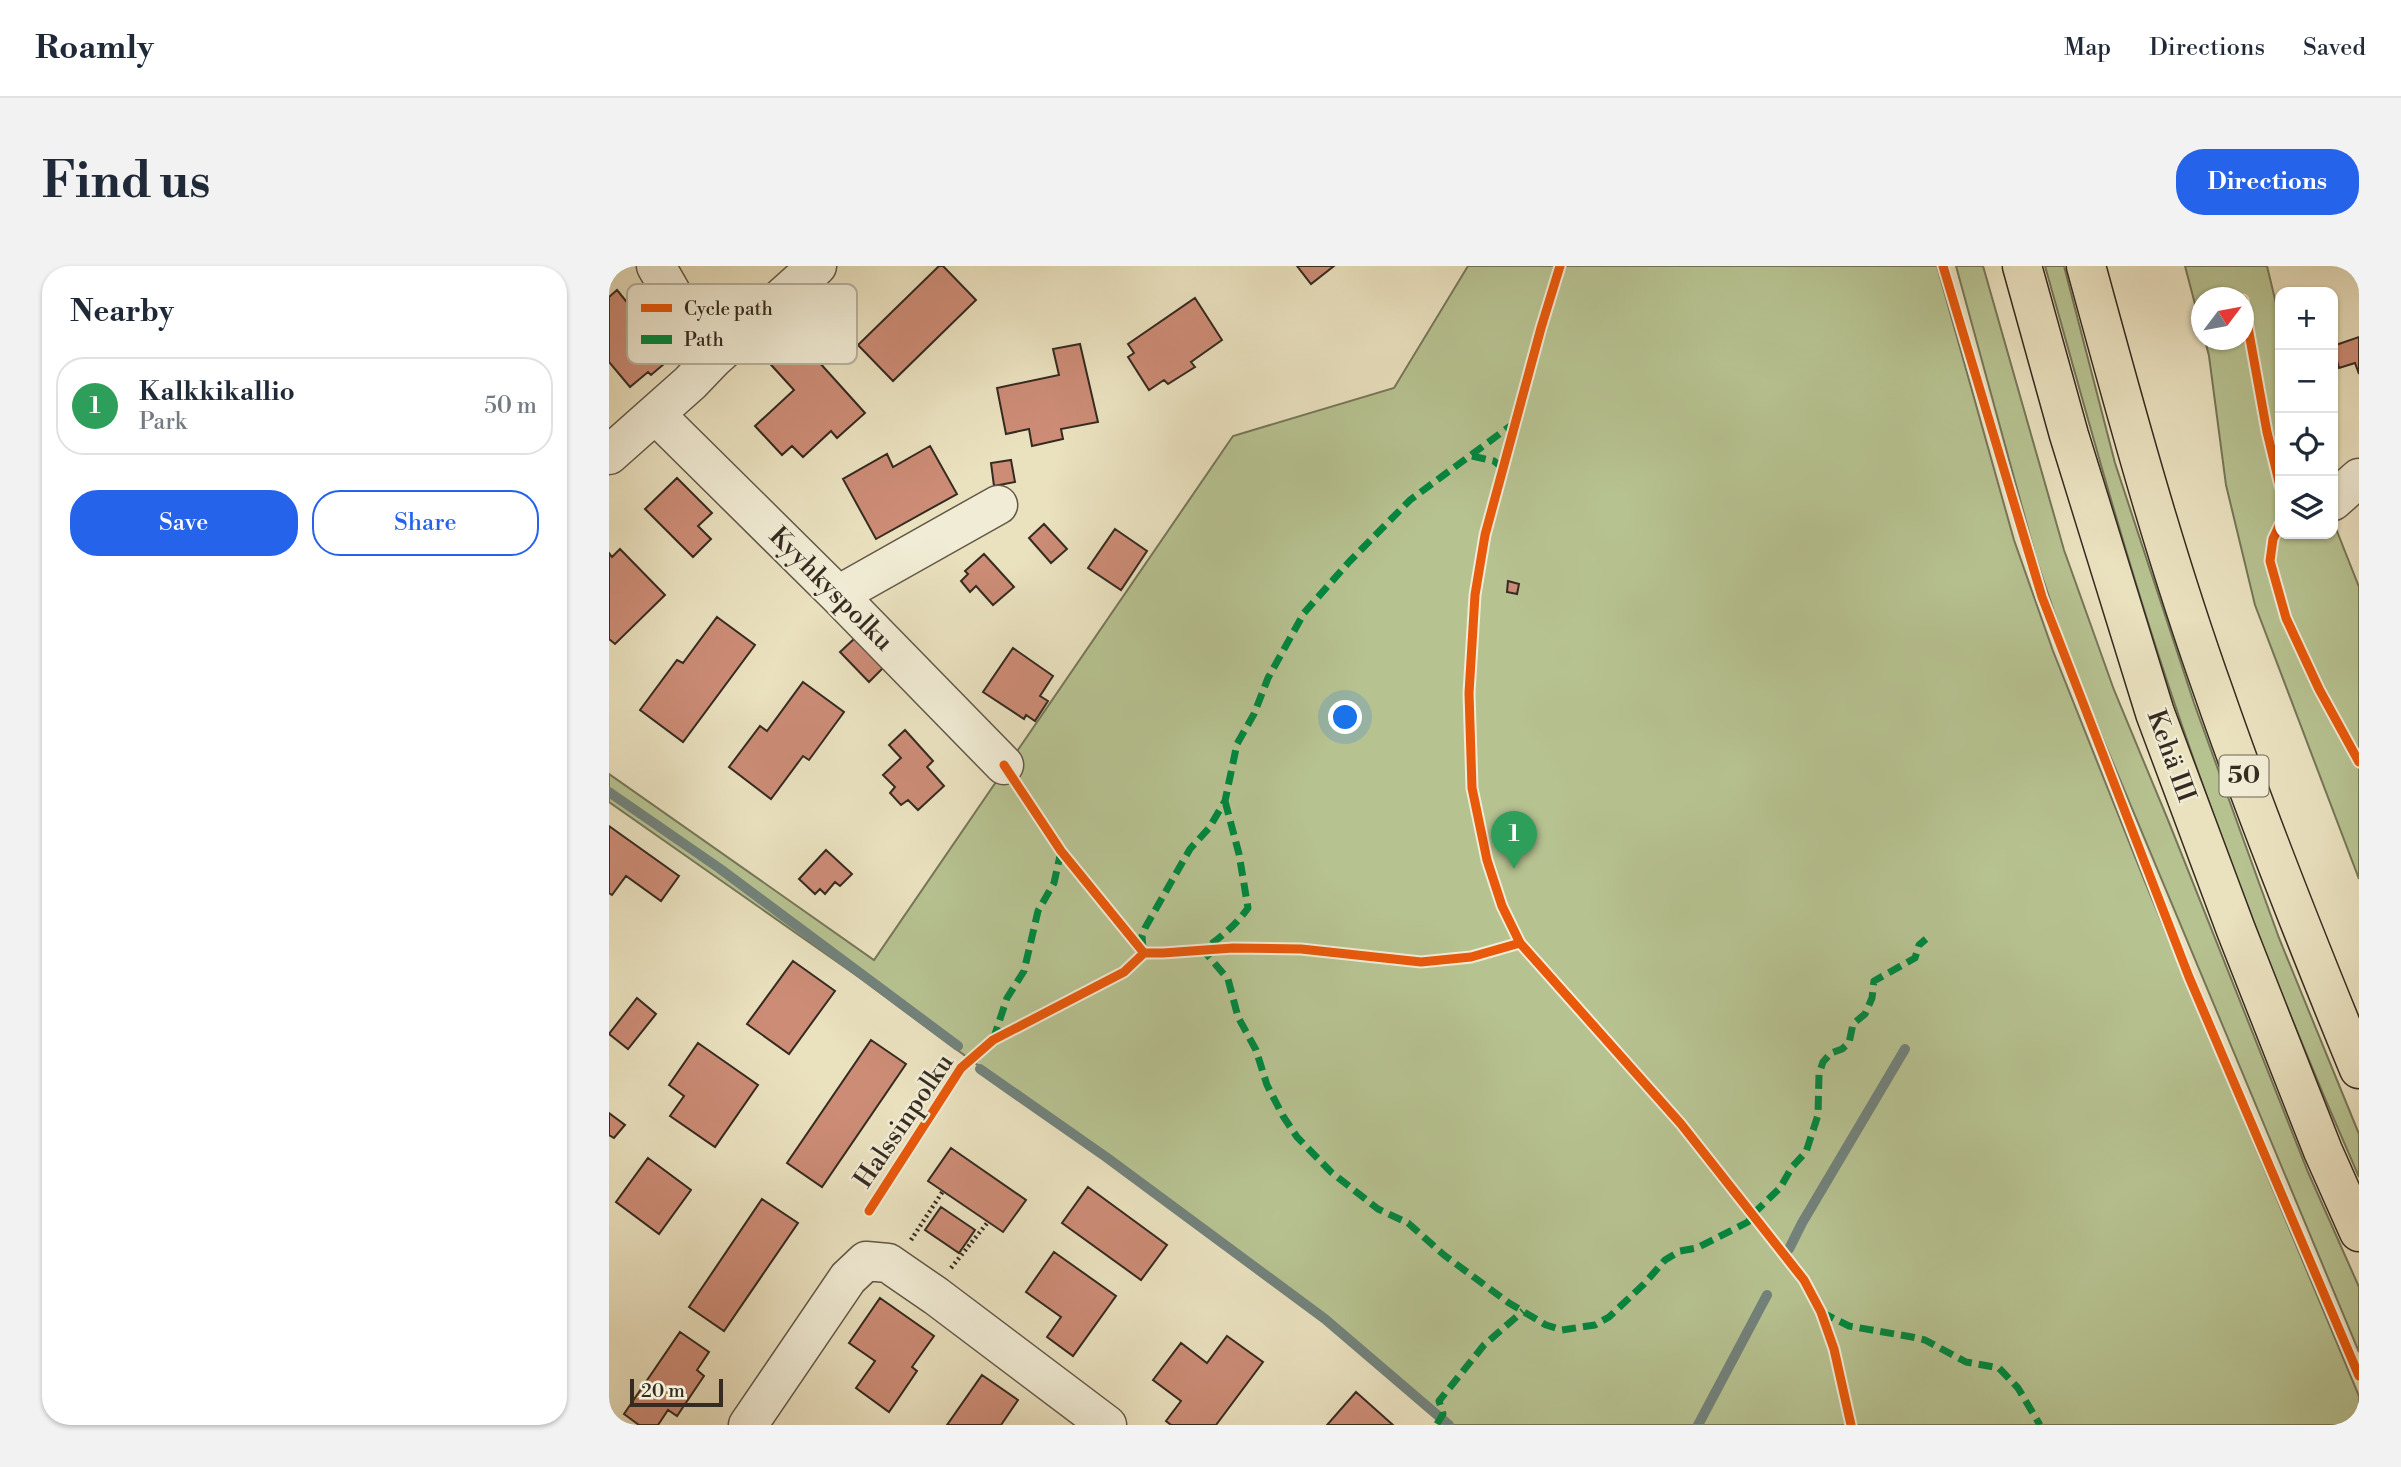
<!DOCTYPE html>
<html lang="en">
<head>
<meta charset="utf-8">
<style>
	body { margin:0; font-family:"Libre Bodoni",serif; background:#f2f2f3; color:#1f2937 }
	.controls { position:absolute; right:21px; top:21px; display:grid; overflow:hidden; border-radius:14px; box-shadow:0 2px 5px #0004 }
	.controls button { width:63px; height:63px; display:grid; place-items:center; padding:0; border:0; border-bottom:2px solid #e0e1e3; background:#fff; color:#1f2937; font:35px sans-serif }
	.compass { position:absolute; left:1582px; top:21px; width:63px; height:63px; border-radius:50%; background:#fff; box-shadow:0 2px 5px #0004; rotate:58deg }
	.scale { position:absolute; left:21px; bottom:18px; width:93px; box-sizing:border-box; padding-left:7px; border:4px solid #362b21; border-top:0; font-size:19px; line-height:24px; white-space:nowrap; color:#362b21; -webkit-text-stroke:5px #f1ecd5; paint-order:stroke }
	.you { position:absolute; left:737px; top:452px; width:24px; height:24px; margin:-18px; border:5px solid #fff; border-radius:50%; background:#1a73e8; box-shadow:0 0 0 10px #1a73e833 }
	.badge { display:grid; place-items:center; width:46px; height:46px; border-radius:50%; background:#2563eb; color:#fff; font-size:23px; font-weight:700 }
	.pin { position:absolute; translate:-50% -58px; filter:drop-shadow(0 2px 4px #0008) }
	.pin::after { content:''; position:absolute; top:37px; width:24px; height:21px; background:inherit; clip-path:polygon(0 0,100% 0,50% 100%) }
	.list { margin:0; padding:0; list-style:none }
	h2 { display:flex; justify-content:space-between; align-items:center; height:91px; margin:0; padding:0 28px; font-size:30px }
	h2 small { font-size:23px; font-weight:400; color:#747a83 }
	.list li { display:grid; grid-template-columns:46px 1fr auto; gap:21px; align-items:center; box-sizing:border-box; height:98px; margin:0 14px 14px; padding:0 14px; border:2px solid #e0e1e3; border-radius:28px }
	.list b { display:block; font-size:26px; white-space:nowrap }
	.list p { margin:0; font-size:23px; white-space:nowrap; color:#747a83 }
	.list em { font-size:23px; font-style:normal; color:#747a83 }
	.actions { display:flex; gap:14px; padding:21px 28px }
	.actions a { flex:1; padding:16px 0; border:2px solid #2563eb; border-radius:28px; text-align:center; font-size:24px; color:#2563eb }
	.actions .main { background:#2563eb; color:#fff }
	.icon { flex:none; width:38px; height:38px; fill:none; stroke:currentColor; stroke-width:2; stroke-linecap:round; stroke-linejoin:round }
	.map { position:relative; flex:none; width:1750px; height:1159px; overflow:hidden; border-radius:28px }
	header { display:flex; align-items:center; gap:42px; box-sizing:border-box; height:98px; padding:0 35px; background:#fff; border-bottom:2px solid #e0e1e3 }
	header strong { font-size:33px }
	nav { display:flex; gap:38px; margin-inline-start:auto; font-size:24px }
	.intro { display:flex; align-items:center; justify-content:space-between; box-sizing:border-box; height:168px; padding:0 42px }
	h1 { margin:0; font-size:49px }
	.button { padding:18px 32px; border-radius:28px; background:#2563eb; color:#fff; font-size:24px; font-weight:700 }
	main { display:flex; gap:42px; padding:0 42px }
	aside { flex:1; background:#fff; border-radius:28px; box-shadow:0 2px 5px #0004 }
	.map>svg:first-child { display:block }
	.green { fill:#b7c291; stroke:#767659; stroke-width:2 }
	.lines { fill:none; stroke-linecap:round; stroke-linejoin:round }
	.stream { stroke:#72827c; stroke-width:10 }
	.building { fill:#cc8c76; stroke:#362b21; stroke-width:2 }
	.minor-casing { stroke:#635848; stroke-width:41 }
	.highway-casing { stroke:#362b21; stroke-width:41 }
	.path { stroke:#362b21; stroke-width:4.5; stroke-dasharray:2 3.5; stroke-linecap:butt }
	.minor { stroke:#f1ecd5; stroke-width:38 }
	.highway { stroke:#eae1bf; stroke-width:38 }
	.quiet { stroke:#00873e; stroke-width:7; stroke-dasharray:14 7; stroke-linecap:butt }
	.cycleway-casing { stroke:#f1ecd5; stroke-width:13 }
	.cycleway { stroke:#e8590c; stroke-width:9 }
	.labels { text-anchor:middle; dominant-baseline:central; stroke-width:5; stroke-linejoin:round; paint-order:stroke }
	.shield { fill:#f1ecd5; stroke:#6e6557; stroke-width:2 }
	.shield-label { font-size:24px; font-weight:bold; fill:#362b21 }
	.street-label { font-size:26px; fill:#362b21; stroke:#f1ecd5 }
	.key { fill:#f1ecd5; stroke:#b9b29f; stroke-width:2 }
	.key-label { font-size:19px; fill:#362b21 }
</style>
</head>
<body>
<header>
<strong>Roamly</strong>
<nav><a>Map</a><a>Directions</a><a>Saved</a></nav>
</header>
<div class="intro"><h1>Find us</h1><a class="button">Directions</a></div>
<main>
<aside>
<h2>Nearby<small></small></h2>
<ul class="list">
<li><span class="badge" style="background:#2e9e5b">1</span><div><b>Kalkkikallio</b><p>Park</p></div><em>50 m</em></li>
</ul>
<div class="actions"><a class="main">Save</a><a>Share</a></div>
</aside>
<div class="map">
<svg width="1750" height="1159" viewBox="0 0 1750 1159">
	<rect width="100%" height="100%" fill="#eae1bf"/>
	<filter id="stains"><feTurbulence type="fractalNoise" baseFrequency=".00286" numOctaves="4"/><feColorMatrix values="0 0 0 0 .2 0 0 0 0 .09 0 0 0 0 .02 0 0 0 .5 -.17"/></filter>
	<radialGradient id="worn" r=".72"><stop offset=".6" stop-color="#630" stop-opacity="0"/><stop offset="1" stop-color="#630" stop-opacity=".3"/></radialGradient>
	<path class="green" d="M 859,0 L 1328,0 L 1405,274 L 1444,385 L 1536,616 L 1750,1130 L 1750,1159 L 838,1159 L 713,1055 L 599,967 L 483,884 L 254,714 L 0,536 L 0,508 L 265,694 L 624,170 L 785,122 Z
		M 1347,0 L 1374,0 L 1455,284 L 1505,424 L 1559,554 L 1699,906 L 1750,1021 L 1750,1086 L 1461,394 L 1427,292 Z
		M 1436,0 L 1455,0 L 1506,197 L 1585,437 L 1670,672 L 1750,868 L 1750,911 C 1678,748 1613,581 1557,412 C 1512,276 1475,138 1436,0 Z
		M 1576,0 L 1658,0 L 1671,54 L 1671,268 L 1724,268 L 1724,255 L 1750,321 L 1750,613 L 1646,339 L 1617,219 L 1600,90 L 1596,74 L 1634,74 L 1634,32 L 1592,32 L 1592,61 Z"/>
	<g class="lines">
		<path class="stream" d="M 0,526 L 110,602 L 349,780
			M 371,803 L 497,891 L 716,1053 L 840,1159
			M 1180,983 L 1193,957 L 1296,783
			M 1089,1159 L 1158,1029"/>
	</g>
	<path class="building" d="M 330,0 L 334,0 L 367,34 L 284,115 L 249,79 Z
		M 688,0 L 725,0 L 702,18 Z
		M 8,24 L 51,77 L 49,79 L 61,93 L 42,109 L 39,106 L 21,121 L 0,96 L 0,31 Z
		M 586,32 L 613,74 L 582,96 L 586,101 L 559,118 L 555,114 L 540,124 L 519,91 L 525,87 L 519,78 Z
		M 182,65 L 256,147 L 228,172 L 222,165 L 194,191 L 183,180 L 173,189 L 146,160 L 185,124 L 154,90 Z
		M 1750,71 L 1750,108 L 1746,97 L 1730,102 L 1724,80 Z
		M 471,78 L 489,156 L 452,163 L 454,173 L 423,180 L 420,163 L 397,168 L 388,122 L 450,109 L 444,83 Z
		M 321,180 L 348,228 L 267,273 L 234,213 L 278,188 L 284,201 Z
		M 402,194 L 406,216 L 385,220 L 382,197 Z
		M 68,212 L 103,247 L 89,260 L 102,273 L 84,291 L 36,243 Z
		M 435,258 L 458,283 L 442,297 L 420,272 Z
		M 506,263 L 538,285 L 512,324 L 479,302 Z
		M 11,283 L 56,329 L 6,378 L 0,373 L 0,287 L 3,291 Z
		M 375,288 L 405,321 L 384,339 L 367,320 L 361,326 L 352,315 L 359,308 L 356,305 Z
		M 899,315 L 910,318 L 908,328 L 898,326 Z
		M 108,351 L 146,379 L 74,476 L 31,444 L 68,394 L 74,397 Z
		M 246,372 L 274,402 L 260,416 L 231,386 Z
		M 404,382 L 444,410 L 431,430 L 439,435 L 426,455 L 417,449 L 415,453 L 374,426 Z
		M 194,416 L 235,446 L 200,494 L 194,490 L 162,533 L 120,501 L 151,460 L 158,465 Z
		M 296,464 L 324,495 L 318,501 L 335,520 L 309,544 L 299,534 L 292,539 L 281,527 L 286,521 L 274,509 L 292,492 L 280,479 Z
		M 0,560 L 70,610 L 52,635 L 17,610 L 3,629 L 0,627 Z
		M 217,584 L 243,608 L 231,620 L 226,616 L 216,628 L 211,623 L 206,628 L 190,613 Z
		M 184,695 L 226,725 L 180,788 L 138,758 Z
		M 28,732 L 47,748 L 19,783 L 0,768 Z
		M 262,774 L 297,798 L 213,921 L 178,897 Z
		M 89,777 L 149,819 L 106,881 L 61,850 L 75,830 L 60,819 Z
		M 0,847 L 16,859 L 5,872 L 0,869 Z
		M 342,882 L 417,934 L 394,966 L 319,915 Z
		M 39,892 L 82,924 L 50,968 L 7,936 Z
		M 479,921 L 558,979 L 532,1014 L 453,957 Z
		M 153,933 L 189,957 L 115,1065 L 80,1041 Z
		M 332,941 L 366,964 L 350,987 L 316,964 Z
		M 445,986 L 507,1030 L 464,1090 L 438,1071 L 452,1051 L 417,1026 Z
		M 271,1032 L 325,1070 L 303,1101 L 308,1105 L 280,1146 L 247,1122 L 266,1095 L 240,1077 Z
		M 71,1066 L 100,1086 L 88,1104 L 95,1110 L 68,1150 L 59,1144 L 49,1159 L 30,1159 L 15,1148 Z
		M 618,1070 L 654,1096 L 607,1159 L 562,1159 L 557,1155 L 572,1135 L 544,1114 L 572,1077 L 598,1097 Z
		M 373,1109 L 409,1134 L 392,1159 L 338,1159 Z
		M 747,1126 L 784,1159 L 718,1159 Z"/>
	<g class="lines">
		<defs>
			<path id="minor" d="M 47,0 L 82,61 L 104,93
				M 46,148 L 229,329 L 395,499
				M 0,189 L 81,117 L 104,93 L 208,0
				M 1724,235 L 1750,212
				M 229,329 L 389,239
				M 139,1159 L 239,1012 L 257,995 L 279,997 L 327,1030 L 498,1159"/>
			<path id="highway" d="M 1413,0 L 1460,169 L 1546,447 L 1627,664 L 1714,885 L 1750,966
				M 1477,0 C 1516,143 1555,287 1605,427 C 1649,554 1699,679 1750,803"/>
		</defs>
		<use href="#minor" class="minor-casing"/>
		<use href="#highway" class="highway-casing"/>
		<path class="path" d="M 302,974 L 334,925
			M 342,1002 L 379,956"/>
		<use href="#minor" class="minor"/>
		<use href="#highway" class="highway"/>
		<path class="quiet" d="M 863,190 L 885,195 L 895,203
			M 616,535 L 630,588 L 639,642 C 627,659 611,672 594,684 L 619,713 L 629,751 L 647,784 L 658,819 L 674,850 L 688,871 L 722,906 L 769,943 L 799,957 L 835,989 L 900,1037 L 937,1059 L 953,1064 L 986,1059 L 1000,1051 L 1035,1018 L 1056,994 L 1071,985 L 1088,982 L 1139,956 L 1144,948 L 1171,922 L 1183,901 L 1197,886 L 1209,849 L 1210,808 L 1214,796 L 1222,787 L 1233,783 L 1240,777 L 1244,758 L 1256,748 L 1263,732 L 1265,715 L 1306,692 L 1310,679 L 1317,673
			M 534,683 L 533,670 L 536,662 L 581,583 L 600,562 L 616,535 L 628,478 L 645,448 L 659,412 L 695,347 L 740,296 L 801,234 L 904,158
			M 384,774 L 398,732 L 415,705 L 429,645 L 445,617 L 452,585
			M 1212,1046 L 1240,1060 L 1303,1071 L 1316,1074 L 1357,1096 L 1390,1102 L 1409,1122 L 1431,1159
			M 828,1158 L 834,1148 L 830,1135 L 875,1079 L 914,1045"/>
		<defs>
			<path id="cycleway" d="M 951,0 L 932,62 L 876,269 L 866,329 L 860,427 L 863,522 L 878,594 L 893,640 L 911,677 L 1072,858 L 1195,1014 L 1212,1046 L 1225,1083 L 1242,1159
				M 1334,0 L 1433,331 L 1580,711 L 1750,1110
				M 1634,34 L 1658,166 L 1671,220
				M 1671,258 L 1664,273 L 1661,295 L 1677,352 L 1710,423 L 1750,496
				M 395,499 L 452,585 L 535,687
				M 260,945 L 352,802 L 384,774 L 515,706 L 535,687 L 554,687 L 624,682 L 692,683 L 812,696 L 862,691 L 911,677"/>
		</defs>
		<use href="#cycleway" class="cycleway-casing"/>
		<use href="#cycleway" class="cycleway"/>
	</g>
	<g class="labels">
		<rect class="shield" x="1610.5" y="489.5" width="49" height="41" rx="5"/>
		<g class="shield-label">
			<text x="1635" y="510">50</text>
		</g>
		<g class="street-label">
			<text transform="translate(222 323) rotate(45)">Kyyhkyspolku</text>
			<text transform="translate(1562 490) rotate(70)">Kehä III</text>
			<text transform="translate(295 855) rotate(-56)">Halssinpolku</text>
		</g>
	</g>
	<rect x="18" y="18" width="230" height="80" rx="10" class="key"/>
	<rect x="32" y="38" width="31" height="8" fill="#e8590c"/>
	<rect x="32" y="69" width="31" height="9" fill="#00873e"/>
	<g class="key-label">
		<text x="75" y="49">Cycle path</text>
		<text x="75" y="80">Path</text>
	</g>
	<rect width="100%" height="100%" filter="url(#stains)"/>
	<rect width="100%" height="100%" fill="url(#worn)"/>
</svg>
<div class="controls">
<button>+</button>
<button>−</button>
<button><svg class="icon" aria-label="locate" viewBox="0 0 24 24"><circle cx="12" cy="12" r="6"/><path d="M12 2v4M12 18v4M2 12h4M18 12h4"/></svg></button>
<button><svg class="icon" aria-label="layers" viewBox="0 0 24 24"><path d="M12 4l9 5-9 5-9-5zM3 14l9 5 9-5"/></svg></button>
</div>
<svg class="compass" viewBox="-18 -18 36 36"><path d="M0-13l5 13h-10z" fill="#e53935"/><path d="M0 13l5-13h-10z" fill="#747a83"/></svg>
<div class="scale">20 m</div>
<div class="you"></div>
<div class="pin badge" style="left:905px;top:603px;background:#2e9e5b">1</div>
</div>
</main>
</body>
</html>
